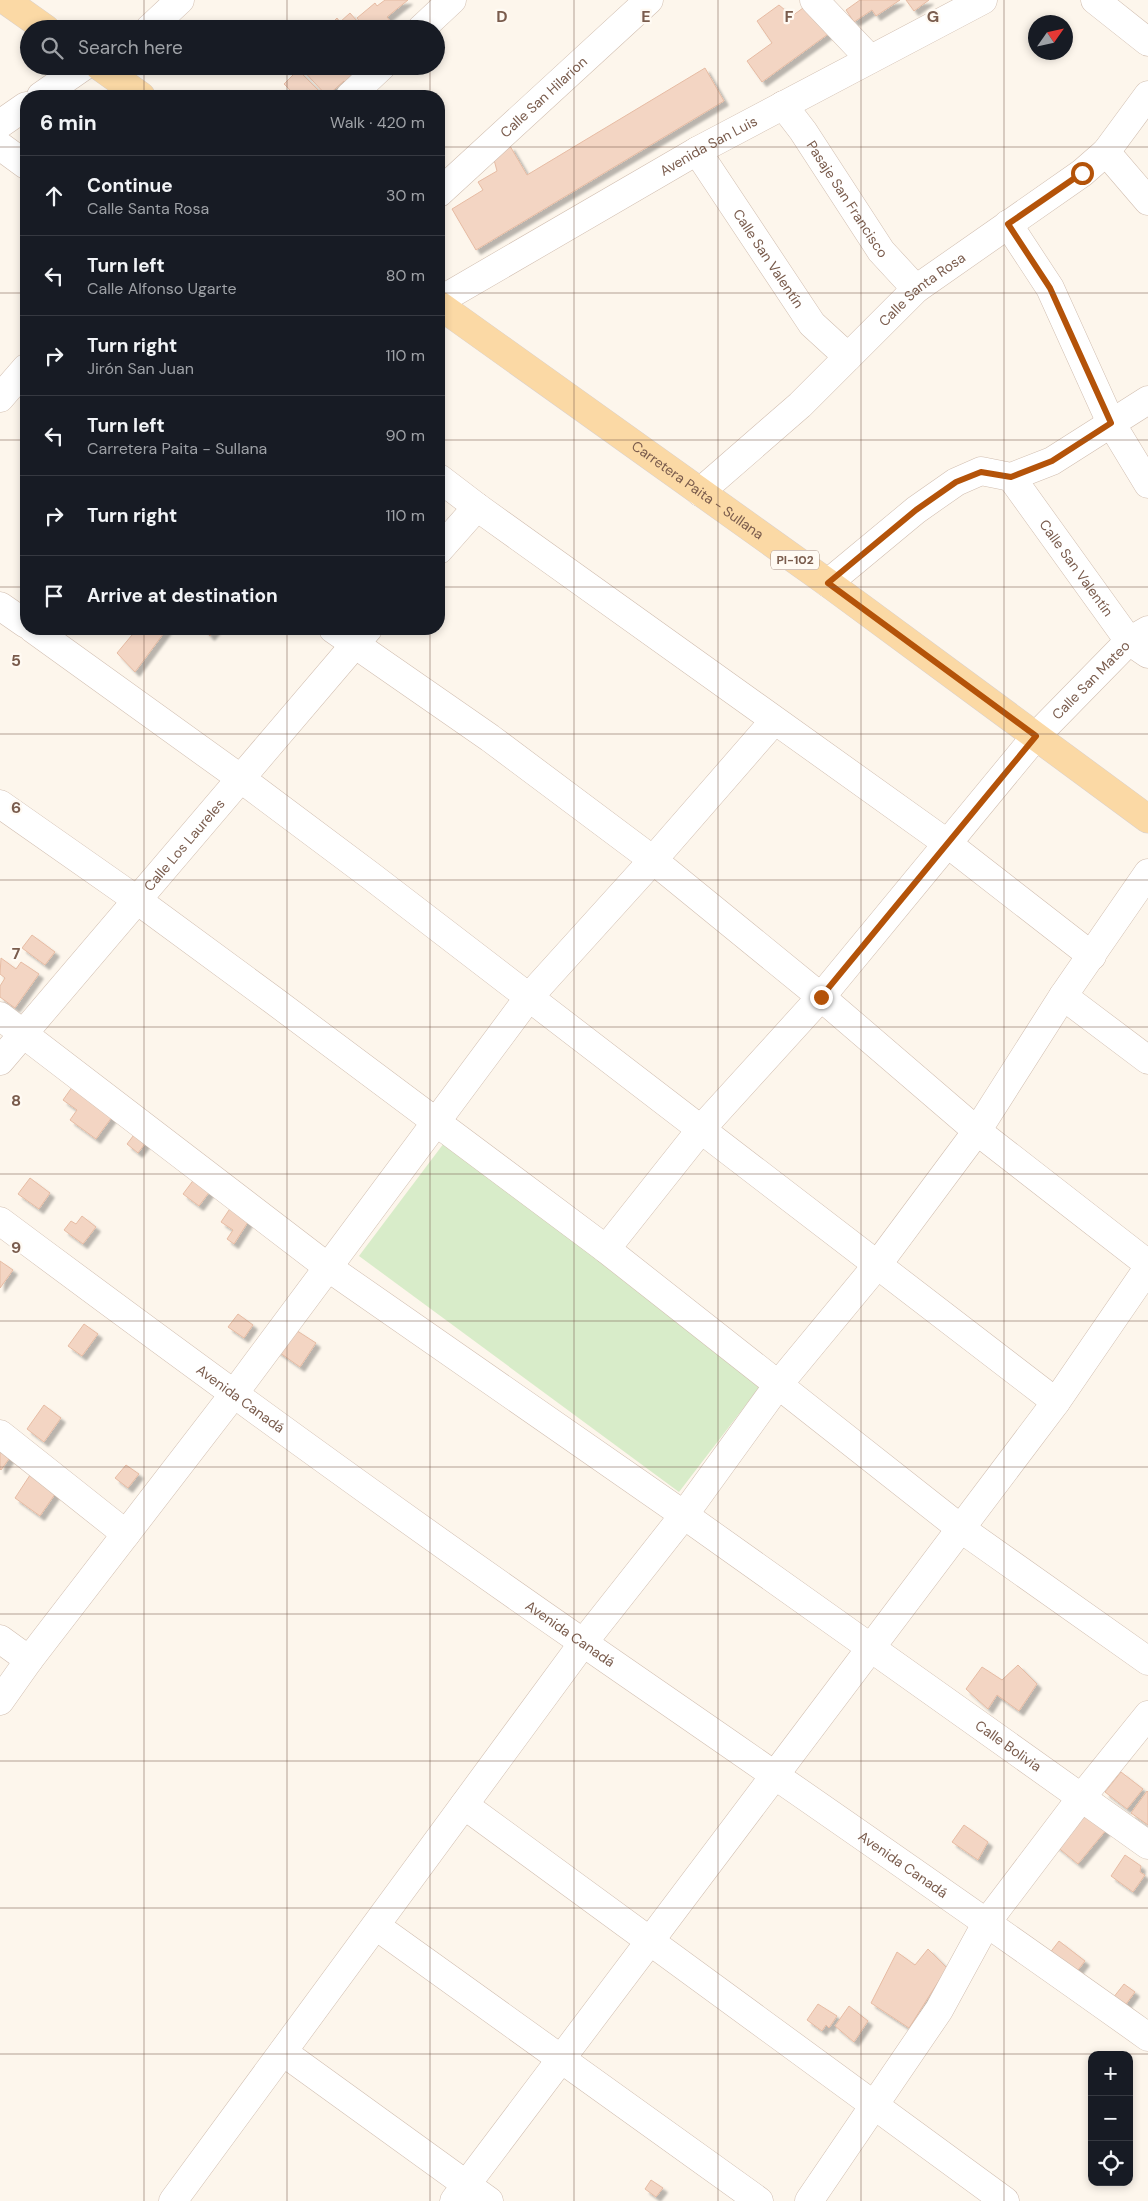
<!DOCTYPE html>
<html lang="en">
<head>
<meta charset="utf-8">
<style>
	body { margin:0; font-family:"DM Sans",sans-serif; background:#20242c; color:#f1f3f6 }
	.controls { position:absolute; right:15px; bottom:15px; display:grid; overflow:hidden; border-radius:10px; box-shadow:0 2px 8px #0003 }
	.controls button { width:45px; height:45px; display:grid; place-items:center; padding:0; border:0; border-bottom:1px solid #363941; background:#171b24; color:#f1f3f6; font:25px sans-serif }
	.compass { position:absolute; left:1028px; top:15px; width:45px; height:45px; border-radius:50%; background:#171b24; box-shadow:0 2px 8px #0003; rotate:56deg }
	.stop { position:absolute; width:15px; height:15px; margin:-11px; border:4px solid #b45309; border-radius:50%; background:#fff }
	.stop.end { background:#b45309; border-color:#fff; box-shadow:0 1px 5px #0008 }
	.list { margin:0; padding:0; list-style:none }
	h2 { display:flex; justify-content:space-between; align-items:center; height:65px; margin:0; padding:0 20px; font-size:21px }
	h2 small { font-size:16px; font-weight:400; color:#9ea1a6 }
	.list li { display:grid; grid-template-columns:32px 1fr auto; gap:15px; align-items:center; box-sizing:border-box; height:80px; padding:0 20px; border-top:1px solid #363941 }
	.list b { display:block; font-size:19px; white-space:nowrap }
	.list p { margin:0; font-size:16px; white-space:nowrap; color:#9ea1a6 }
	.list em { font-size:16px; font-style:normal; color:#9ea1a6 }
	.icon { flex:none; width:28px; height:28px; fill:none; stroke:currentColor; stroke-width:2; stroke-linecap:round; stroke-linejoin:round }
	.map { position:relative; flex:none; width:1148px; height:2201px; overflow:hidden }
	.search { position:absolute; background:#171b24; box-shadow:0 2px 8px #0003; left:20px; top:20px; width:425px; height:55px; display:flex; align-items:center; gap:12px; box-sizing:border-box; padding:0 18px; border-radius:28px; color:#9ea1a6; font-size:19px }
	.panel { position:absolute; background:#171b24; box-shadow:0 2px 8px #0003; left:20px; top:90px; width:425px; height:545px; border-radius:20px }
	.map>svg:first-child { display:block }
	.green { fill:#d8ecc9 }
	.building { fill:#f3d5c3; stroke:#e6bba3; filter:url(#shadow) }
	.lines { fill:none; stroke-linecap:round; stroke-linejoin:round }
	.minor-casing { stroke:#d1beb0; stroke-width:29 }
	.major-casing { stroke:#dad1cd; stroke-width:29 }
	.minor { stroke:#fff; stroke-width:28 }
	.major { stroke:#fbd9a5; stroke-width:28 }
	.route { stroke:#b45309; stroke-width:6 }
	.grid { fill:none; stroke:#7a5c4d; stroke-width:1; stroke-opacity:0.55 }
	.labels { text-anchor:middle; dominant-baseline:central; stroke-width:4.5; stroke-linejoin:round; paint-order:stroke }
	.shield { fill:#fffaf3; stroke:#a28b7f; stroke-width:1 }
	.shield-label { font-size:12px; font-weight:bold; fill:#7a5c4d }
	.street-label { font-size:14px; fill:#7a5c4d; stroke:#fffaf3 }
	.grid-label { font-size:16px; text-anchor:middle; font-weight:bold; fill:#7a5c4d; stroke:#fffaf3; stroke-width:4.5; stroke-linejoin:round; paint-order:stroke }
</style>
</head>
<body>
<div class="map">
<svg width="1148" height="2201" viewBox="0 0 1148 2201">
	<defs>
		<filter id="shadow"><feDropShadow dx="4.5" dy="4.5" stdDeviation="1" flood-color="#0004"/></filter>
	</defs>
	<rect width="100%" height="100%" fill="#fdf6ec"/>
	<path class="green" d="M 444,1143 L 765,1380 L 679,1492 L 359,1256 Z"/>
	<path class="building" d="M 385,0 L 408,0 L 387,17 L 397,29 L 366,29 L 357,18 L 375,3 L 377,6 Z
		M 860,0 L 900,0 L 876,16 L 872,10 L 854,22 L 846,10 Z
		M 906,0 L 929,0 L 914,11 Z
		M 810,3 L 831,32 L 762,82 L 747,61 L 772,43 L 757,21 L 779,5 L 792,16 Z
		M 350,13 L 364,29 L 316,28 L 324,20 L 329,26 L 337,18 L 340,22 Z
		M 299,66 L 370,66 L 349,86 L 344,81 L 327,96 Z
		M 705,68 L 724,101 L 476,250 L 452,209 L 483,190 L 478,182 L 497,171 L 493,156 L 510,146 L 527,175 Z
		M 298,70 L 324,96 L 296,96 L 284,84 Z
		M 137,629 L 167,629 L 135,672 L 117,653 Z
		M 204,629 L 216,629 L 210,636 Z
		M 32,935 L 55,952 L 45,965 L 22,948 Z
		M 1,958 L 16,969 L 21,962 L 39,974 L 15,1008 L 0,997 L 0,986 L 5,978 L 0,974 Z
		M 75,1083 L 115,1113 L 96,1139 L 70,1120 L 77,1110 L 63,1100 Z
		M 140,1127 L 151,1136 L 138,1153 L 127,1144 Z
		M 30,1178 L 50,1193 L 39,1209 L 18,1194 Z
		M 195,1178 L 211,1190 L 199,1206 L 183,1194 Z
		M 231,1207 L 250,1219 L 234,1244 L 227,1239 L 233,1230 L 221,1222 Z
		M 82,1216 L 96,1227 L 83,1244 L 64,1230 L 71,1221 L 76,1224 Z
		M 0,1261 L 13,1270 L 0,1288 Z
		M 238,1314 L 253,1325 L 244,1338 L 228,1327 Z
		M 84,1324 L 98,1334 L 82,1356 L 68,1346 Z
		M 288,1325 L 316,1343 L 300,1367 L 273,1348 Z
		M 44,1405 L 61,1418 L 44,1442 L 27,1429 Z
		M 0,1448 L 11,1456 L 1,1470 L 0,1469 Z
		M 126,1465 L 139,1474 L 128,1488 L 115,1478 Z
		M 34,1469 L 60,1487 L 40,1516 L 15,1498 Z
		M 1018,1665 L 1037,1684 L 1019,1711 L 997,1695 L 988,1709 L 966,1689 L 982,1667 L 1002,1680 Z
		M 1121,1772 L 1143,1789 L 1127,1809 L 1105,1792 Z
		M 1147,1791 L 1148,1792 L 1148,1825 L 1131,1813 Z
		M 1079,1805 L 1107,1829 L 1078,1864 L 1050,1841 Z
		M 964,1825 L 988,1842 L 978,1860 L 952,1842 Z
		M 1125,1855 L 1141,1866 L 1140,1872 L 1145,1875 L 1133,1892 L 1111,1876 Z
		M 1059,1941 L 1085,1961 L 1075,1974 L 1049,1954 Z
		M 928,1949 L 947,1968 L 909,2028 L 871,2003 L 897,1952 L 915,1965 Z
		M 1124,1984 L 1135,1992 L 1124,2007 L 1113,1998 Z
		M 818,2004 L 837,2016 L 829,2028 L 826,2025 L 822,2031 L 807,2020 Z
		M 849,2006 L 868,2021 L 854,2042 L 835,2026 Z
		M 651,2180 L 663,2188 L 656,2197 L 645,2189 Z"/>
	<g class="lines">
		<defs>
			<g id="minor">
				<path d="M 814,0 L 870,59"/>
				<path d="M 1095,0 L 1148,42"/>
				<path d="M 149,29 L 180,0"/>
				<path d="M 421,29 L 452,0"/>
				<path d="M 41,96 L 84,66"/>
				<path d="M 350,96 L 382,66"/>
				<path id="s1" d="M 783,105 L 803,131 L 881,251 L 916,289"/>
				<path d="M 0,124 L 26,106"/>
				<path d="M 0,146 L 26,165"/>
				<path id="s2" d="M 697,151 L 812,324 L 848,357"/>
				<path d="M 1106,152 L 1148,201"/>
				<path id="s3" d="M 439,193 L 649,0"/>
				<path d="M 1008,224 L 1050,288 L 1111,423 L 1148,484"/>
				<path id="s4" d="M 439,301 L 697,151 L 983,0"/>
				<path d="M 0,398 L 26,368"/>
				<path id="s5" d="M 1011,477 L 1129,641 L 1148,654"/>
				<path d="M 439,478 L 477,507 L 948,844 L 1092,956"/>
				<path id="s6" d="M 700,492 L 800,405 L 916,289 L 1082,173 L 1106,152 L 1148,95"/>
				<path d="M 439,550 L 477,507"/>
				<path d="M 828,583 L 916,510 L 956,482 L 981,471 L 1011,477 L 1052,461 L 1148,400"/>
				<path d="M 0,606 L 26,624"/>
				<path d="M 33,629 L 240,778 L 371,876 L 1056,1402"/>
				<path d="M 333,629 L 490,738 L 653,860 L 821,997 L 977,1131 L 1148,1264"/>
				<path d="M 0,804 L 137,900 L 273,1000 L 606,1249 L 960,1528 L 1148,1661"/>
				<path d="M 1063,996 L 1148,1060"/>
				<path id="s7" d="M 0,1016 L 329,1268 L 684,1515 L 1148,1845"/>
				<path id="s8" d="M 0,1061 L 368,629"/>
				<path id="s9" d="M 0,1221 C 193,1365 387,1507 585,1644 C 773,1774 962,1904 1148,2037"/>
				<path id="s10" d="M 606,1249 L 702,1128 L 821,997 L 1036,736 L 1129,641 L 1148,630"/>
				<path d="M 0,1434 L 126,1534"/>
				<path d="M 0,1639 L 29,1660"/>
				<path d="M 0,1701 L 29,1660 L 233,1395 L 529,997 L 653,860 L 774,721"/>
				<path d="M 464,1805 L 1005,2201"/>
				<path d="M 376,1926 L 759,2201"/>
				<path d="M 283,2052 L 489,2201"/>
				<path d="M 173,2201 L 583,1643 L 684,1515 L 778,1385 L 878,1264 L 977,1131 L 1063,996 L 1148,873"/>
				<path d="M 454,2201 L 1056,1402 L 1148,1268"/>
				<path d="M 809,2201 L 939,2010 L 987,1922 L 1081,1798 L 1148,1715"/>
			</g>
			<g id="major">
				<path d="M 5,0 L 46,29"/>
				<path d="M 99,66 L 141,96"/>
				<path id="s11" d="M 439,305 L 828,583 L 1148,819"/>
			</g>
		</defs>
		<use href="#minor" class="minor-casing"/>
		<use href="#major" class="major-casing"/>
		<use href="#minor" class="minor"/>
		<use href="#major" class="major"/>
	</g>
	<g class="lines">
		<path class="route" d="M 821,997 L 1036,736 L 828,583 L 916,510 L 956,482 L 981,472 L 1011,477 L 1052,461 L 1111,423 L 1050,288 L 1008,224 L 1082,173"/>
	</g>
	<path class="grid" d="M 144,0 L 144,29M 287,0 L 287,29M 430,0 L 430,29M 574,0 L 574,2201M 718,0 L 718,2201M 861,0 L 861,2201M 1004,0 L 1004,2201M 144,66 L 144,96M 287,66 L 287,96M 430,66 L 430,96M 0,147 L 26,147M 439,147 L 1148,147M 0,293 L 26,293M 439,293 L 1148,293M 0,440 L 26,440M 439,440 L 1148,440M 0,587 L 26,587M 439,587 L 1148,587M 144,629 L 144,2201M 287,629 L 287,2201M 430,629 L 430,2201M 0,734 L 1148,734M 0,880 L 1148,880M 0,1027 L 1148,1027M 0,1174 L 1148,1174M 0,1321 L 1148,1321M 0,1467 L 1148,1467M 0,1614 L 1148,1614M 0,1761 L 1148,1761M 0,1908 L 1148,1908M 0,2054 L 1148,2054"/>
	<g class="labels">
		<rect class="shield" x="771" y="550.5" width="48" height="19" rx="4"/>
		<g class="shield-label">
			<text x="795" y="560">PI-102</text>
		</g>
		<g class="street-label">
			<text stroke="none"><textPath href="#s3" startOffset="142">Calle San Hilarion</textPath></text>
			<text stroke="none"><textPath href="#s4" startOffset="311">Avenida San Luis</textPath></text>
			<text stroke="none"><textPath href="#s1" startOffset="114">Pasaje San Francisco</textPath></text>
			<text stroke="none"><textPath href="#s2" startOffset="129">Calle San Valentín</textPath></text>
			<text stroke="none"><textPath href="#s6" startOffset="301">Calle Santa Rosa</textPath></text>
			<text stroke="none"><textPath href="#s11" startOffset="318">Carretera Paita - Sullana</textPath></text>
			<text stroke="none"><textPath href="#s5" startOffset="112">Calle San Valentín</textPath></text>
			<text stroke="none"><textPath href="#s10" startOffset="748">Calle San Mateo</textPath></text>
			<text stroke="none"><textPath href="#s8" startOffset="284">Calle Los Laureles</textPath></text>
			<text stroke="none"><textPath href="#s9" startOffset="299">Avenida Canadá</textPath></text>
			<text stroke="none"><textPath href="#s9" startOffset="704">Avenida Canadá</textPath></text>
			<text stroke="none"><textPath href="#s7" startOffset="1245">Calle Bolivia</textPath></text>
			<text stroke="none"><textPath href="#s9" startOffset="1109">Avenida Canadá</textPath></text>
		</g>
	</g>
	<g class="grid-label">
		<text x="502" y="22">D</text>
		<text x="646" y="22">E</text>
		<text x="789" y="22">F</text>
		<text x="933" y="22">G</text>
		<text x="16" y="666">5</text>
		<text x="16" y="813">6</text>
		<text x="16" y="959">7</text>
		<text x="16" y="1106">8</text>
		<text x="16" y="1253">9</text>
	</g>
</svg>
<div class="controls">
<button>+</button>
<button>−</button>
<button><svg class="icon" aria-label="locate" viewBox="0 0 24 24"><circle cx="12" cy="12" r="6"/><path d="M12 2v4M12 18v4M2 12h4M18 12h4"/></svg></button>
</div>
<svg class="compass" viewBox="-18 -18 36 36"><path d="M0-13l5 13h-10z" fill="#e53935"/><path d="M0 13l5-13h-10z" fill="#9ea1a6"/></svg>
<div class="stop" style="left:1082px;top:173px"></div>
<div class="stop end" style="left:821px;top:997px"></div>
<div class="search"><svg class="icon" aria-label="search" viewBox="0 0 24 24"><circle cx="10" cy="10" r="6"/><path d="M15 15l6 6"/></svg>Search here</div>
<section class="panel">
<h2>6 min<small>Walk · 420 m</small></h2>
<ul class="list">
<li><svg class="icon" aria-label="ahead" viewBox="0 0 24 24"><path d="M12 20V5M6 11l6-6 6 6"/></svg><div><b>Continue</b><p>Calle Santa Rosa</p></div><em>30 m</em></li>
<li><svg class="icon" aria-label="left" viewBox="0 0 24 24"><path d="M17 20v-9H6M10 6l-5 5 5 5"/></svg><div><b>Turn left</b><p>Calle Alfonso Ugarte</p></div><em>80 m</em></li>
<li><svg class="icon" aria-label="right" viewBox="0 0 24 24"><path d="M7 20v-9h11M14 6l5 5-5 5"/></svg><div><b>Turn right</b><p>Jirón San Juan</p></div><em>110 m</em></li>
<li><svg class="icon" aria-label="left" viewBox="0 0 24 24"><path d="M17 20v-9H6M10 6l-5 5 5 5"/></svg><div><b>Turn left</b><p>Carretera Paita - Sullana</p></div><em>90 m</em></li>
<li><svg class="icon" aria-label="right" viewBox="0 0 24 24"><path d="M7 20v-9h11M14 6l5 5-5 5"/></svg><div><b>Turn right</b></div><em>110 m</em></li>
<li><svg class="icon" aria-label="arrive" viewBox="0 0 24 24"><path d="M6 21V4h12l-3 4 3 4H6"/></svg><div><b>Arrive at destination</b></div></li>
</ul>
</section>
</div>
</body>
</html>
